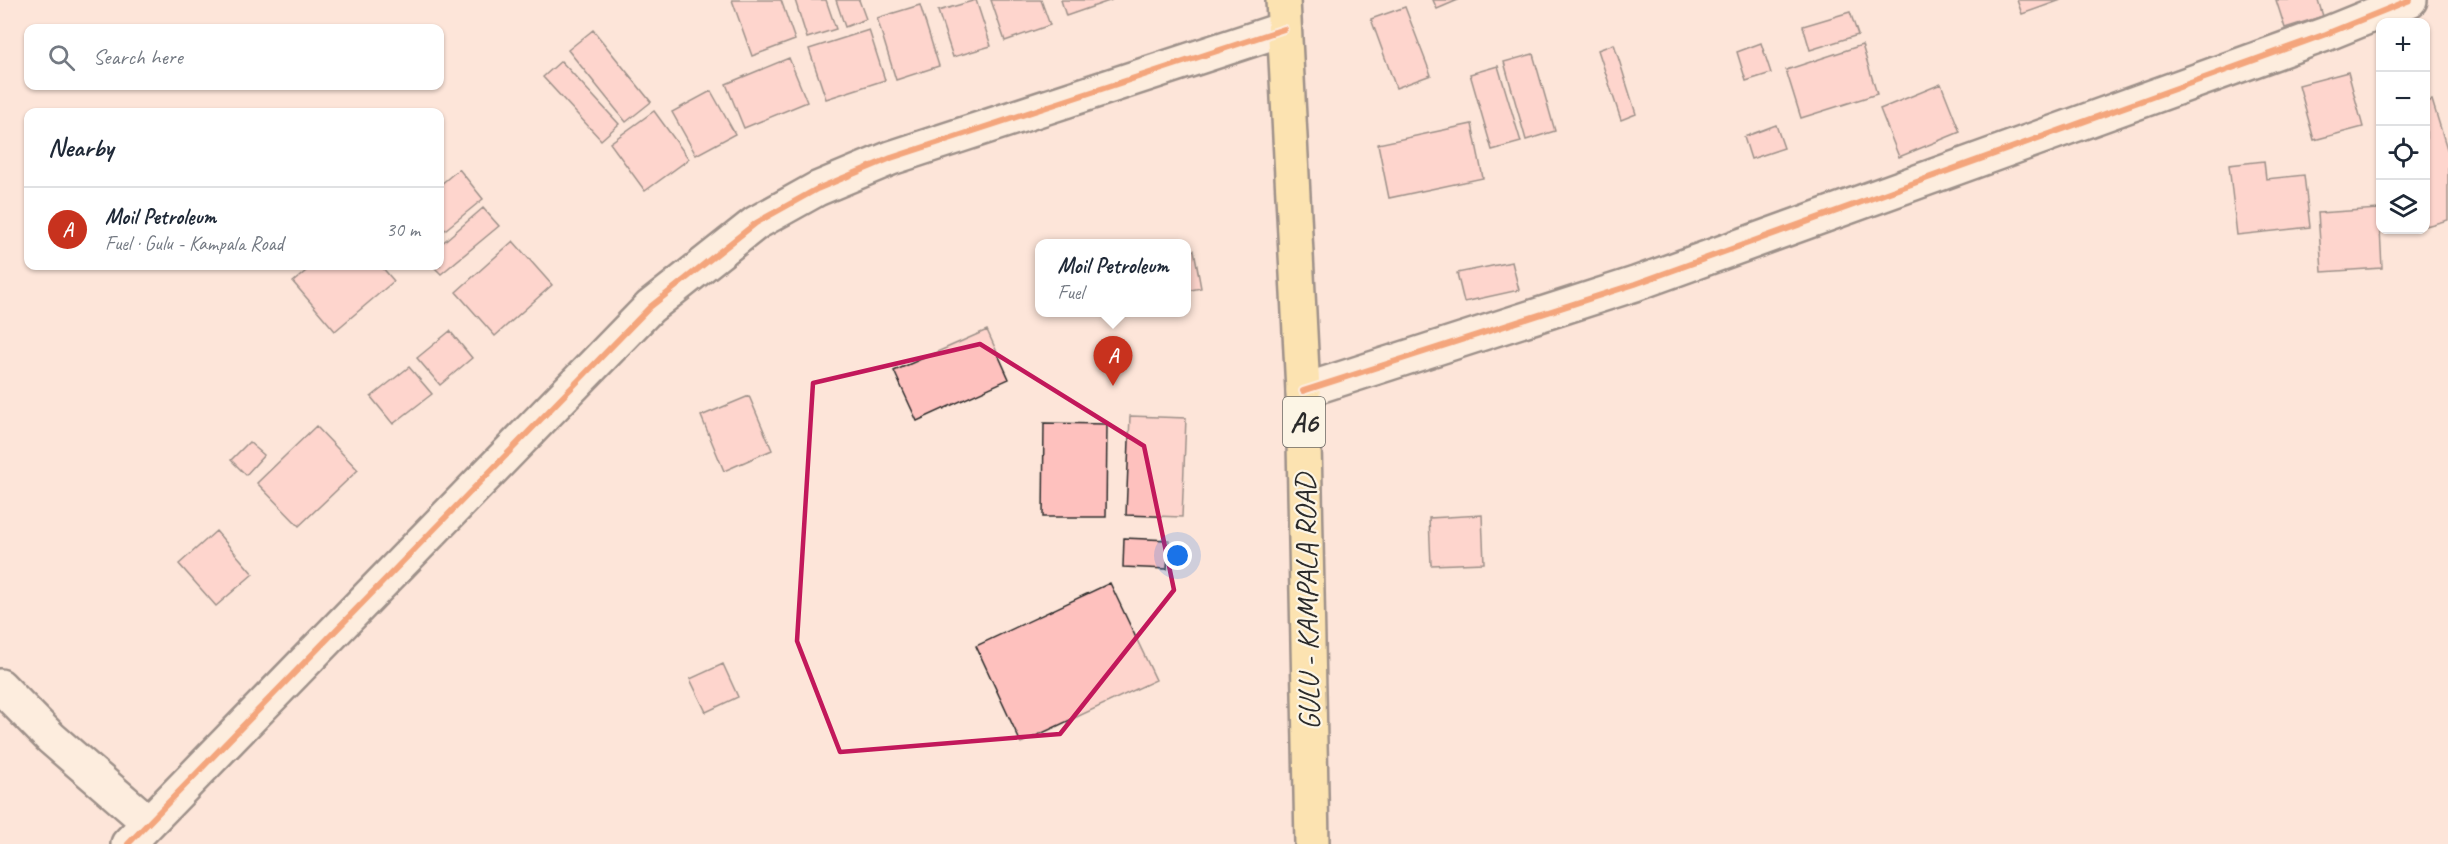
<!DOCTYPE html>
<html lang="en">
<head>
<meta charset="utf-8">
<style>
	body { margin:0; font-family:Caveat,sans-serif; background:#f6f6f7; color:#1f2937 }
	.controls { position:absolute; right:18px; top:18px; display:grid; overflow:hidden; border-radius:12px; box-shadow:0 2px 4px #0004 }
	.controls button { width:54px; height:54px; display:grid; place-items:center; padding:0; border:0; border-bottom:2px solid #e0e1e3; background:#fff; color:#1f2937; font:30px sans-serif }
	.you { position:absolute; left:1178px; top:556px; width:21px; height:21px; margin:-15px; border:4px solid #fff; border-radius:50%; background:#1a73e8; box-shadow:0 0 0 9px #1a73e833 }
	.badge { display:grid; place-items:center; width:39px; height:39px; border-radius:50%; background:#c8321e; color:#fff; font-size:20px; font-weight:700 }
	.pin { position:absolute; translate:-50% -50px; filter:drop-shadow(0 2px 3px #0008) }
	.pin::after { content:''; position:absolute; top:32px; width:21px; height:18px; background:inherit; clip-path:polygon(0 0,100% 0,50% 100%) }
	.popup { position:absolute; left:1035px; top:239px; width:156px; height:78px; box-sizing:border-box; display:grid; place-content:center; border-radius:12px; background:#fff; filter:drop-shadow(0 2px 4px #0005); font-size:20px; white-space:nowrap; color:#747a83 }
	.popup b { font-size:22px; color:#1f2937 }
	.popup::after { content:''; position:absolute; left:50%; top:100%; margin-left:-12px; border:12px solid transparent; border-top-color:#fff }
	.list { margin:0; padding:0; list-style:none }
	h2 { display:flex; justify-content:space-between; align-items:center; height:78px; margin:0; padding:0 24px; font-size:26px }
	h2 small { font-size:20px; font-weight:400; color:#747a83 }
	.list li { display:grid; grid-template-columns:39px 1fr auto; gap:18px; align-items:center; box-sizing:border-box; height:84px; padding:0 24px; border-top:2px solid #e0e1e3 }
	.list b { display:block; font-size:22px; white-space:nowrap }
	.list p { margin:0; font-size:20px; white-space:nowrap; color:#747a83 }
	.list em { font-size:20px; font-style:normal; color:#747a83 }
	.icon { flex:none; width:33px; height:33px; fill:none; stroke:currentColor; stroke-width:2; stroke-linecap:round; stroke-linejoin:round }
	.map { position:relative; flex:none; width:2448px; height:844px; overflow:hidden }
	.search { position:absolute; background:#fff; box-shadow:0 2px 4px #0004; left:24px; top:24px; width:420px; height:66px; display:flex; align-items:center; gap:15px; box-sizing:border-box; padding:0 21px; border-radius:12px; color:#747a83; font-size:22px }
	.panel { position:absolute; background:#fff; box-shadow:0 2px 4px #0004; left:24px; top:108px; width:420px; height:162px; border-radius:12px }
	.map>svg:first-child { display:block }
	.building { fill:#fec1be; stroke:#2b2b2b; stroke-width:1.5 }
	.lines { fill:none; stroke-linecap:round; stroke-linejoin:round }
	.street-casing { stroke:#2b2b2b; stroke-width:38 }
	.primary-casing { stroke:#2b2b2b; stroke-width:38 }
	.street { stroke:#fcf5e5; stroke-width:33 }
	.primary { stroke:#fbe080; stroke-width:33 }
	.cycleway-casing { stroke:#fcf5e5; stroke-width:10 }
	.cycleway { stroke:#e8590c; stroke-width:6 }
	.marked { fill:none; stroke:#c2185b; stroke-width:4.5; stroke-linejoin:round }
	.labels { text-anchor:middle; dominant-baseline:central; stroke-width:4.5; stroke-linejoin:round; paint-order:stroke }
	.shield { fill:#fcf5e5; stroke:#6a6863; stroke-width:1.5 }
	.shield-label { font-size:28px; font-weight:bold; fill:#2b2b2b }
	.street-label { font-size:30px; fill:#2b2b2b; stroke:#fcf5e5 }
</style>
</head>
<body>
<div class="map">
<svg width="2448" height="844" viewBox="0 0 2448 844">
	<rect width="100%" height="100%" fill="#fde5d9"/>
	<filter id="ink" filterUnits="userSpaceOnUse"><feTurbulence type="fractalNoise" baseFrequency=".0167" numOctaves="2"/><feDisplacementMap in="SourceGraphic" scale="12" xChannelSelector="R" yChannelSelector="G"/><feConvolveMatrix kernelMatrix="1 2 1 2 8 2 1 2 1" color-interpolation-filters="sRGB"/></filter>
	<g filter="url(#ink)">
		<path class="building" d="M 732,0 L 781,0 L 795,40 L 752,56 Z
			M 795,0 L 826,0 L 836,29 L 807,38 Z
			M 836,0 L 859,0 L 866,19 L 845,27 Z
			M 976,0 L 991,46 L 953,57 L 938,11 Z
			M 991,0 L 1041,0 L 1050,25 L 1005,41 Z
			M 1061,0 L 1112,0 L 1066,16 Z
			M 1433,0 L 1458,0 L 1437,9 Z
			M 2017,0 L 2061,0 L 2022,14 Z
			M 2276,0 L 2318,0 L 2323,16 L 2285,28 Z
			M 920,5 L 939,66 L 896,80 L 877,18 Z
			M 1405,7 L 1431,75 L 1396,88 L 1371,19 Z
			M 1850,12 L 1858,35 L 1810,50 L 1803,26 Z
			M 593,30 L 651,102 L 626,122 L 568,50 Z
			M 869,30 L 885,80 L 826,99 L 809,49 Z
			M 1761,43 L 1771,73 L 1746,81 L 1737,52 Z
			M 1614,44 L 1636,114 L 1621,120 L 1598,50 Z
			M 1862,45 L 1877,94 L 1801,118 L 1786,70 Z
			M 1533,54 L 1555,131 L 1526,140 L 1504,62 Z
			M 789,58 L 807,102 L 744,128 L 726,84 Z
			M 561,61 L 619,124 L 601,140 L 543,77 Z
			M 1498,66 L 1521,142 L 1492,150 L 1470,74 Z
			M 2348,72 L 2363,127 L 2314,140 L 2299,85 Z
			M 1941,84 L 1960,132 L 1899,157 L 1880,109 Z
			M 711,91 L 735,134 L 696,155 L 672,112 Z
			M 2432,100 L 2448,152 L 2448,220 L 2426,226 L 2426,102 Z
			M 654,111 L 689,159 L 645,191 L 610,143 Z
			M 1472,124 L 1483,178 L 1389,198 L 1378,144 Z
			M 1776,125 L 1784,148 L 1751,159 L 1744,137 Z
			M 2264,161 L 2266,179 L 2304,175 L 2310,227 L 2237,235 L 2229,165 Z
			M 459,169 L 483,199 L 440,234 L 440,185 Z
			M 483,208 L 499,226 L 441,274 L 433,266 L 440,266 L 440,245 Z
			M 2379,209 L 2382,268 L 2322,272 L 2318,213 Z
			M 513,241 L 552,285 L 495,336 L 456,292 Z
			M 1194,250 L 1201,288 L 1186,291 L 1186,251 Z
			M 1512,262 L 1519,290 L 1464,302 L 1457,273 Z
			M 312,266 L 381,266 L 394,281 L 335,331 L 293,282 Z
			M 987,330 L 1009,379 L 917,421 L 894,371 Z
			M 450,331 L 472,358 L 440,385 L 417,358 Z
			M 409,367 L 432,394 L 393,424 L 371,397 Z
			M 749,396 L 772,450 L 724,471 L 701,416 Z
			M 1130,416 L 1186,418 L 1182,517 L 1126,515 Z
			M 1044,423 L 1107,424 L 1106,517 L 1043,517 Z
			M 316,426 L 358,470 L 299,526 L 257,483 Z
			M 249,442 L 264,455 L 246,475 L 231,460 Z
			M 1482,515 L 1484,563 L 1431,565 L 1429,518 Z
			M 216,531 L 253,574 L 216,606 L 179,564 Z
			M 1124,538 L 1169,540 L 1167,569 L 1123,567 Z
			M 1110,583 L 1156,680 L 1021,743 L 976,646 Z
			M 723,664 L 738,697 L 706,712 L 690,679 Z"/>
		<g class="lines">
			<defs>
				<path id="street" d="M 1303,391 L 1635,284 L 2326,34 L 2410,0
					M 0,686 L 51,738 L 148,822
					M 128,844 L 650,307 L 756,223 L 817,189 L 891,158 L 1284,29"/>
				<path id="primary" d="M 1283,0 L 1303,391 L 1312,844"/>
			</defs>
			<use href="#street" class="street-casing"/>
			<use href="#primary" class="primary-casing"/>
			<use href="#street" class="street"/>
			<use href="#primary" class="primary"/>
			<defs>
				<path id="cycleway" d="M 1303,391 L 1635,284 L 2326,34 L 2410,0
					M 128,844 L 650,307 L 756,223 L 817,189 L 891,158 L 1284,29"/>
			</defs>
			<use href="#cycleway" class="cycleway-casing"/>
			<use href="#cycleway" class="cycleway"/>
		</g>
	</g>
	<path d="M0 0H2448V844H0ZM 980,344 L 1144,446 L 1174,590 L 1060,734 L 840,752 L 797,641 L 813,383 Z" fill="#fde5d9" fill-opacity=".55" fill-rule="evenodd"/>
	<path class="marked" d="M 980,344 L 1144,446 L 1174,590 L 1060,734 L 840,752 L 797,641 L 813,383 Z"/>
	<g class="labels">
		<rect class="shield" x="1283" y="397" width="42" height="50" rx="4.5"/>
		<g class="shield-label">
			<text x="1304" y="422">A6</text>
		</g>
		<g class="street-label">
			<text transform="translate(1307 602) rotate(-91)">GULU - KAMPALA ROAD</text>
		</g>
	</g>
</svg>
<div class="controls">
<button>+</button>
<button>−</button>
<button><svg class="icon" aria-label="locate" viewBox="0 0 24 24"><circle cx="12" cy="12" r="6"/><path d="M12 2v4M12 18v4M2 12h4M18 12h4"/></svg></button>
<button><svg class="icon" aria-label="layers" viewBox="0 0 24 24"><path d="M12 4l9 5-9 5-9-5zM3 14l9 5 9-5"/></svg></button>
</div>
<div class="you"></div>
<div class="pin badge" style="left:1113px;top:386px">A</div>
<div class="popup"><b>Moil Petroleum</b>Fuel</div>
<div class="search"><svg class="icon" aria-label="search" viewBox="0 0 24 24"><circle cx="10" cy="10" r="6"/><path d="M15 15l6 6"/></svg>Search here</div>
<section class="panel">
<h2>Nearby<small></small></h2>
<ul class="list">
<li><span class="badge">A</span><div><b>Moil Petroleum</b><p>Fuel · Gulu - Kampala Road</p></div><em>30 m</em></li>
</ul>
</section>
</div>
</body>
</html>
